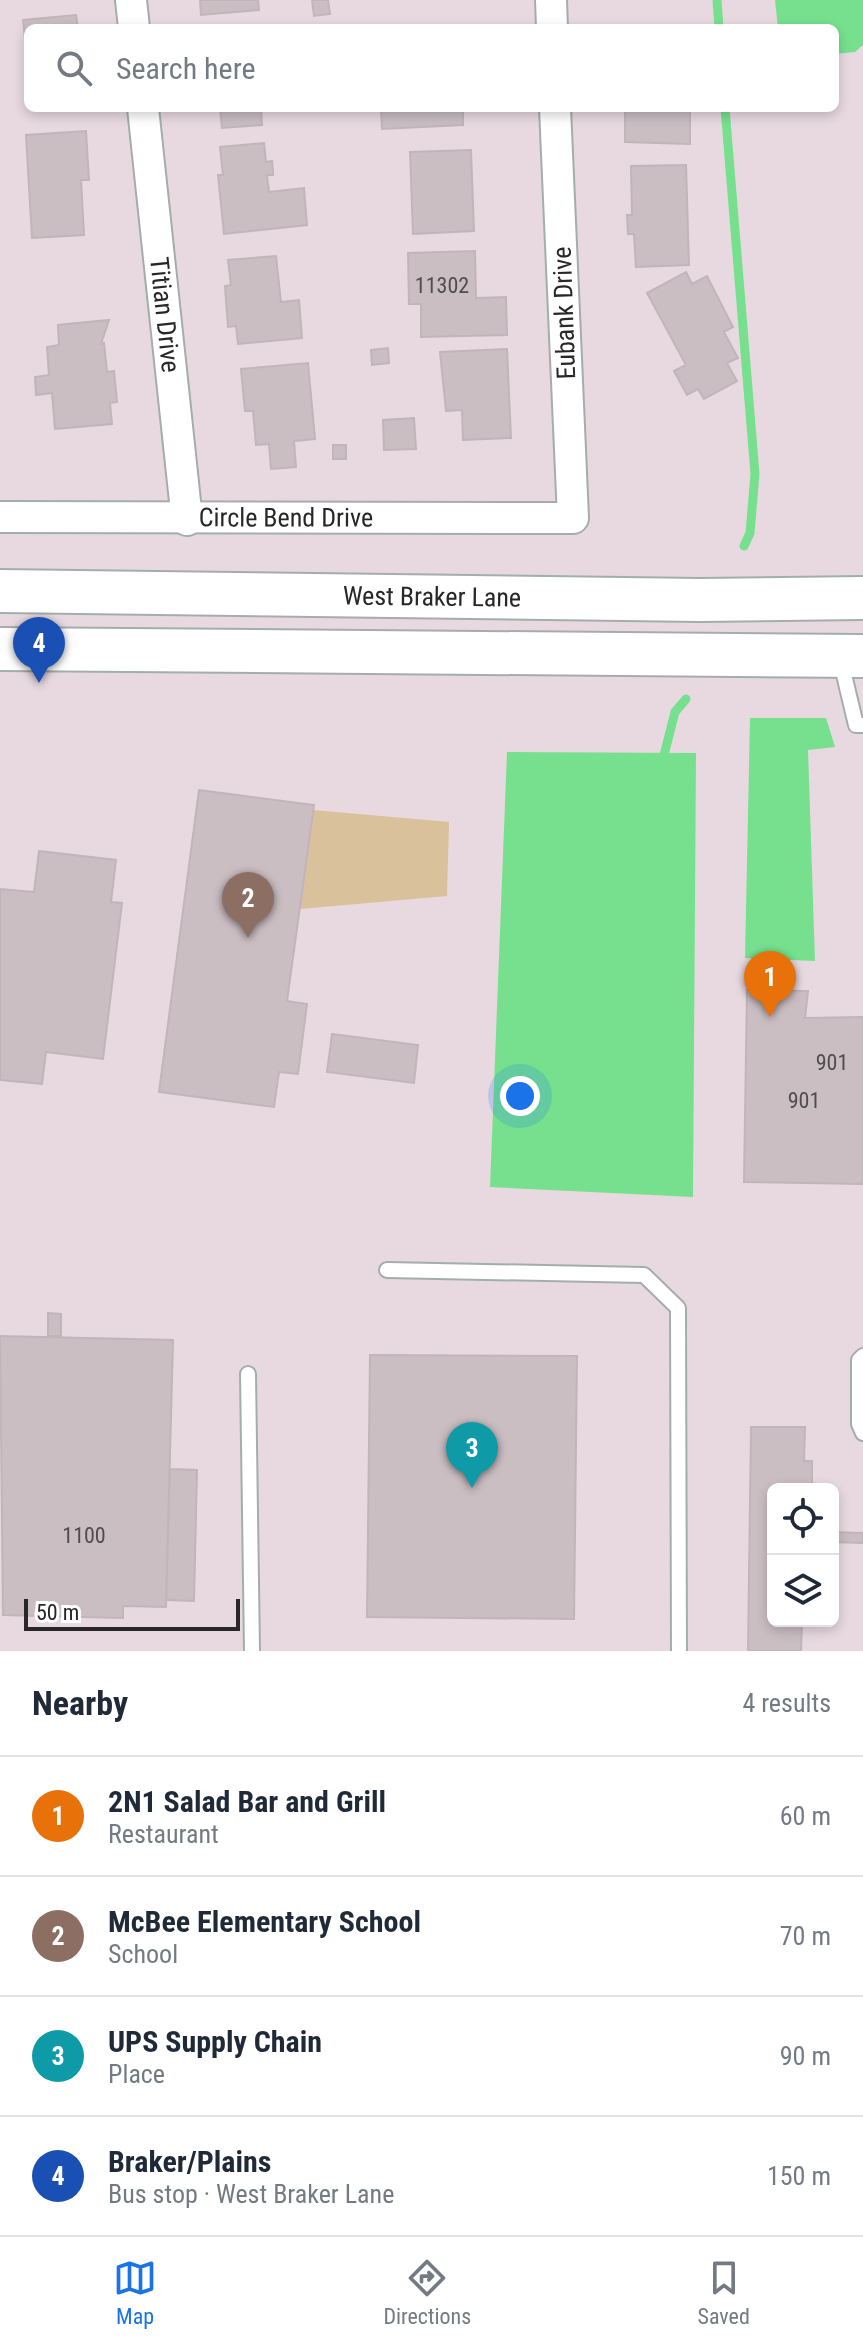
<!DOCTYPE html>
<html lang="en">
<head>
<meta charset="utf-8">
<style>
	body { margin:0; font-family:"Roboto Condensed",sans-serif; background:#f2f2f3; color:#1f2937 }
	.controls { position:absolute; right:24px; bottom:24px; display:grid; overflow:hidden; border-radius:12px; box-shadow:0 4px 12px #0003 }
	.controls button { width:72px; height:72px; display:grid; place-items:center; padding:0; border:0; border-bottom:2px solid #e0e1e3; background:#fff; color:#1f2937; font:40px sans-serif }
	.scale { position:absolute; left:24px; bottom:20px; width:216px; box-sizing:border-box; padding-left:8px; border:4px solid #272727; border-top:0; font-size:22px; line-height:28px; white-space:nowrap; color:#272727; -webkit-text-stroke:6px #fff; paint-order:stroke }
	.you { position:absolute; left:520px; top:1096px; width:28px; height:28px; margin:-20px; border:6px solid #fff; border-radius:50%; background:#1a73e8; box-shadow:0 0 0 12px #1a73e833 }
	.badge { display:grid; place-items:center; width:52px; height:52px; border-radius:50%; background:#1a73e8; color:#fff; font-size:26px; font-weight:700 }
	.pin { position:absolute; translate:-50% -66px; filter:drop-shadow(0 2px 4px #0008) }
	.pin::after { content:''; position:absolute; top:42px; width:28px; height:24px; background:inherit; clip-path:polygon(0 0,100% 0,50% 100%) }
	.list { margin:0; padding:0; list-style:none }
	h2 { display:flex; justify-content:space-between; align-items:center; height:104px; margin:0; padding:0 32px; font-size:34px }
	h2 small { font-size:26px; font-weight:400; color:#747a83 }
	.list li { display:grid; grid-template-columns:52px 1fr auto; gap:24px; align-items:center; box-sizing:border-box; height:120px; padding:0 32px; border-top:2px solid #e0e1e3 }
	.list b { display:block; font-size:30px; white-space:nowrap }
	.list p { margin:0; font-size:26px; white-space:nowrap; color:#747a83 }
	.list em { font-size:26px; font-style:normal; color:#747a83 }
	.icon { flex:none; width:44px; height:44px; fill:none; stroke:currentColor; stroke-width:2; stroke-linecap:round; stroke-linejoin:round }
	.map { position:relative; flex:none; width:863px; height:1651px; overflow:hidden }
	.search { position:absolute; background:#fff; box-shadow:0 4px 12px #0003; left:24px; right:24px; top:24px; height:88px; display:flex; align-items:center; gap:20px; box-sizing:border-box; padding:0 28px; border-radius:12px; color:#747a83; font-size:30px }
	.sheet { height:584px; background:#fff }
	nav { display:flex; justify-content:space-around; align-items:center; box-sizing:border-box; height:112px; border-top:2px solid #e0e1e3; background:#fff; font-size:22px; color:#747a83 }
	nav a { display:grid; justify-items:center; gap:4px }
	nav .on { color:#1a73e8 }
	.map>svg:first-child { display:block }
	.green { fill:#d9c19b }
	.water { fill:#77e08e }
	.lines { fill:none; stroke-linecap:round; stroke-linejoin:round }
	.stream { stroke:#77e08e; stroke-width:9 }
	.building { fill:#cabec3; stroke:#c2b4ba; stroke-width:2 }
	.service-casing { stroke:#a3aeac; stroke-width:18 }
	.minor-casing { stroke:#a3aeac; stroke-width:34 }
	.secondary-casing { stroke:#a3aeac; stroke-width:46 }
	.service { stroke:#fff; stroke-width:14 }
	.minor { stroke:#fff; stroke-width:30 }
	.secondary { stroke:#fff; stroke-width:42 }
	.labels { text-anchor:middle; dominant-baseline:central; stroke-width:6; stroke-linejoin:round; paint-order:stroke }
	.number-label { font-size:22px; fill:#504d4e }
	.street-label { font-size:26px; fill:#272727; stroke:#fff }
</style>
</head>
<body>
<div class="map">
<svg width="863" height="1651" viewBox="0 0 863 1651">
	<rect width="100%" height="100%" fill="#e8d9e0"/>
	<path class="green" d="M 313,810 L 449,822 L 447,896 L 300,909 Z"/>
	<path class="water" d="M 775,0 L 863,0 L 863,45 L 855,52 L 835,54 L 835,28 L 778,28 Z
		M 750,718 L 826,718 L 835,747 L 808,750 L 815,961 L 745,958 Z
		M 507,752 L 696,753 L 693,1197 L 490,1187 Z"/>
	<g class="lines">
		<path class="stream" d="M 717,0 L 719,28
			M 725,108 L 755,474 L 750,533 L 744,546
			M 662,763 L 675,712 L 686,699"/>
	</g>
	<path class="building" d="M 200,0 L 258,0 L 259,10 L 201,15 Z
		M 312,0 L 328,0 L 330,14 L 314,16 Z
		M 76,15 L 78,28 L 28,28 L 28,67 L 23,20 Z
		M 220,108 L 261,108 L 262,125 L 222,128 Z
		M 381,108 L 463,108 L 463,125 L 382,129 Z
		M 625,108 L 690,108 L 690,144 L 625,142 Z
		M 86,131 L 89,180 L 81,180 L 84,235 L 32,238 L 26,135 Z
		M 264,143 L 266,162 L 272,161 L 273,172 L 273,175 L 267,175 L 269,192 L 304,188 L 307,225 L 224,234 L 218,175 L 223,175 L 220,147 Z
		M 471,150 L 474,231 L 413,234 L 410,152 Z
		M 686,165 L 689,265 L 636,267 L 634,234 L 628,234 L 627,215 L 632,215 L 631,166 Z
		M 475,251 L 476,298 L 506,297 L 507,335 L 421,337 L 421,304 L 409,304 L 408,253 Z
		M 276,256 L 281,302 L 299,300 L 302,338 L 238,344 L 236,326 L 228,327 L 225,286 L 231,285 L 228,260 Z
		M 686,272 L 692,284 L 707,276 L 733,327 L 724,332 L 738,358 L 727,363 L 737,381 L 704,399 L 698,389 L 687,395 L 674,371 L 686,365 L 647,293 Z
		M 109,320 L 101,344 L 104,343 L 107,372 L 114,371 L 117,402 L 110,403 L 112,424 L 55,429 L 52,393 L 36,395 L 35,377 L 49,375 L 47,347 L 59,345 L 58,325 Z
		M 388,348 L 389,363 L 372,365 L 371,350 Z
		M 507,349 L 511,438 L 463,440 L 462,410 L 446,411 L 440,352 Z
		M 308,363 L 315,439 L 294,441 L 296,467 L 271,469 L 269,444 L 256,445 L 253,411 L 245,411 L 241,369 Z
		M 414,418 L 416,449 L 384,450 L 383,420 Z
		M 333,445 L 346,445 L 346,459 L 333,459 Z
		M 199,790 L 314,805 L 287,1001 L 307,1004 L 298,1074 L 279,1072 L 274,1107 L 159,1092 Z
		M 39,851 L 116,860 L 111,902 L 122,903 L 103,1059 L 46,1052 L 42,1084 L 0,1080 L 0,889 L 34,892 Z
		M 747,990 L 808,991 L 805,1018 L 863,1017 L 863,1184 L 744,1182 Z
		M 332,1034 L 418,1045 L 414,1083 L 327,1072 Z
		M 48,1313 L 61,1314 L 61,1336 L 48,1336 Z
		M 0,1336 L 173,1340 L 166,1607 L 123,1606 L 123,1618 L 3,1615 Z
		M 370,1355 L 577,1356 L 574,1619 L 367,1617 Z
		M 751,1427 L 805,1427 L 804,1461 L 812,1461 L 812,1489 L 773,1489 L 773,1621 L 802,1621 L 801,1651 L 748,1651 Z
		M 170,1469 L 197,1470 L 194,1601 L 166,1600 Z
		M 833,1532 L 863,1533 L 863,1543 L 833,1542 Z"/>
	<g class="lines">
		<defs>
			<path id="service" d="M 840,658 L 856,725 L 863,725
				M 387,1270 L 644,1275 L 678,1308 L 679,1651
				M 863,1356 L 859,1360 L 859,1424 L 863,1433
				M 248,1374 L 252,1651"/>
			<g id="minor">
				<path d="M 131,0 L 134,28"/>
				<path d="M 551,0 L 552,28"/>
				<path id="s1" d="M 143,108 L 187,520"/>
				<path id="s2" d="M 0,517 L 573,518 L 555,108"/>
			</g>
			<g id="secondary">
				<path id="s3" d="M 0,591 L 700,600 L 863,598"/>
				<path d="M 0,649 L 863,656"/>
			</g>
		</defs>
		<use href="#service" class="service-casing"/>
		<use href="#minor" class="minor-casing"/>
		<use href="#secondary" class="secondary-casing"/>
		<use href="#service" class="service"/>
		<use href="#minor" class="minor"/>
		<use href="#secondary" class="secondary"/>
	</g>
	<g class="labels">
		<g class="number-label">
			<text x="442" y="285">11302</text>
			<text x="832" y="1062">901</text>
			<text x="804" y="1100">901</text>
			<text x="84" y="1535">1100</text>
		</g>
		<g class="street-label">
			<text transform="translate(564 313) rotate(-92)">Eubank Drive</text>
			<text stroke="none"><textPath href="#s1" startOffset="208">Titian Drive</textPath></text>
			<text stroke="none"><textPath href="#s2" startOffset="286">Circle Bend Drive</textPath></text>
			<text stroke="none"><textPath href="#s3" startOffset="432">West Braker Lane</textPath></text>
		</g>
	</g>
</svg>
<div class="controls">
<button><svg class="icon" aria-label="locate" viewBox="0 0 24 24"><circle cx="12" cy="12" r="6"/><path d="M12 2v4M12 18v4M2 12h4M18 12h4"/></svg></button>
<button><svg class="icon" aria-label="layers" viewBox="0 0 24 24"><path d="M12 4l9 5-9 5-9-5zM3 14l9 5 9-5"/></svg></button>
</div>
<div class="scale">50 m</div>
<div class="you"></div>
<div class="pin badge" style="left:770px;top:1017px;background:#e8710a">1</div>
<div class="pin badge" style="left:248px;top:938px;background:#8d6e63">2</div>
<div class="pin badge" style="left:472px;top:1488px;background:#0f9aa8">3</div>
<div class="pin badge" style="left:39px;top:683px;background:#1a4fb4">4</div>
<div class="search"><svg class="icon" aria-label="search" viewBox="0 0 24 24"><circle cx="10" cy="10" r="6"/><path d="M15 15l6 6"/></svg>Search here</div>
</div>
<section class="sheet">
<h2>Nearby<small>4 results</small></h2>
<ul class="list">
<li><span class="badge" style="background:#e8710a">1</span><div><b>2N1 Salad Bar and Grill</b><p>Restaurant</p></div><em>60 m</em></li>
<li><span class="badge" style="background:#8d6e63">2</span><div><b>McBee Elementary School</b><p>School</p></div><em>70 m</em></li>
<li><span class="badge" style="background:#0f9aa8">3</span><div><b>UPS Supply Chain</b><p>Place</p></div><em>90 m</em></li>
<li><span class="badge" style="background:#1a4fb4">4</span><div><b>Braker/Plains</b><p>Bus stop · West Braker Lane</p></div><em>150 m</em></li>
</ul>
</section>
<nav>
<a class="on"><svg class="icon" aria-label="map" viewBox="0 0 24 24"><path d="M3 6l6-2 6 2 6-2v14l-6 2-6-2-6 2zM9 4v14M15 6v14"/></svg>Map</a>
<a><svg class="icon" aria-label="directions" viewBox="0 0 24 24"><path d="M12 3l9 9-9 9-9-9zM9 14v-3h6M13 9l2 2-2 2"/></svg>Directions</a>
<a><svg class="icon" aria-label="saved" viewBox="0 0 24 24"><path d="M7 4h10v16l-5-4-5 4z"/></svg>Saved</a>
</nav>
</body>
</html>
